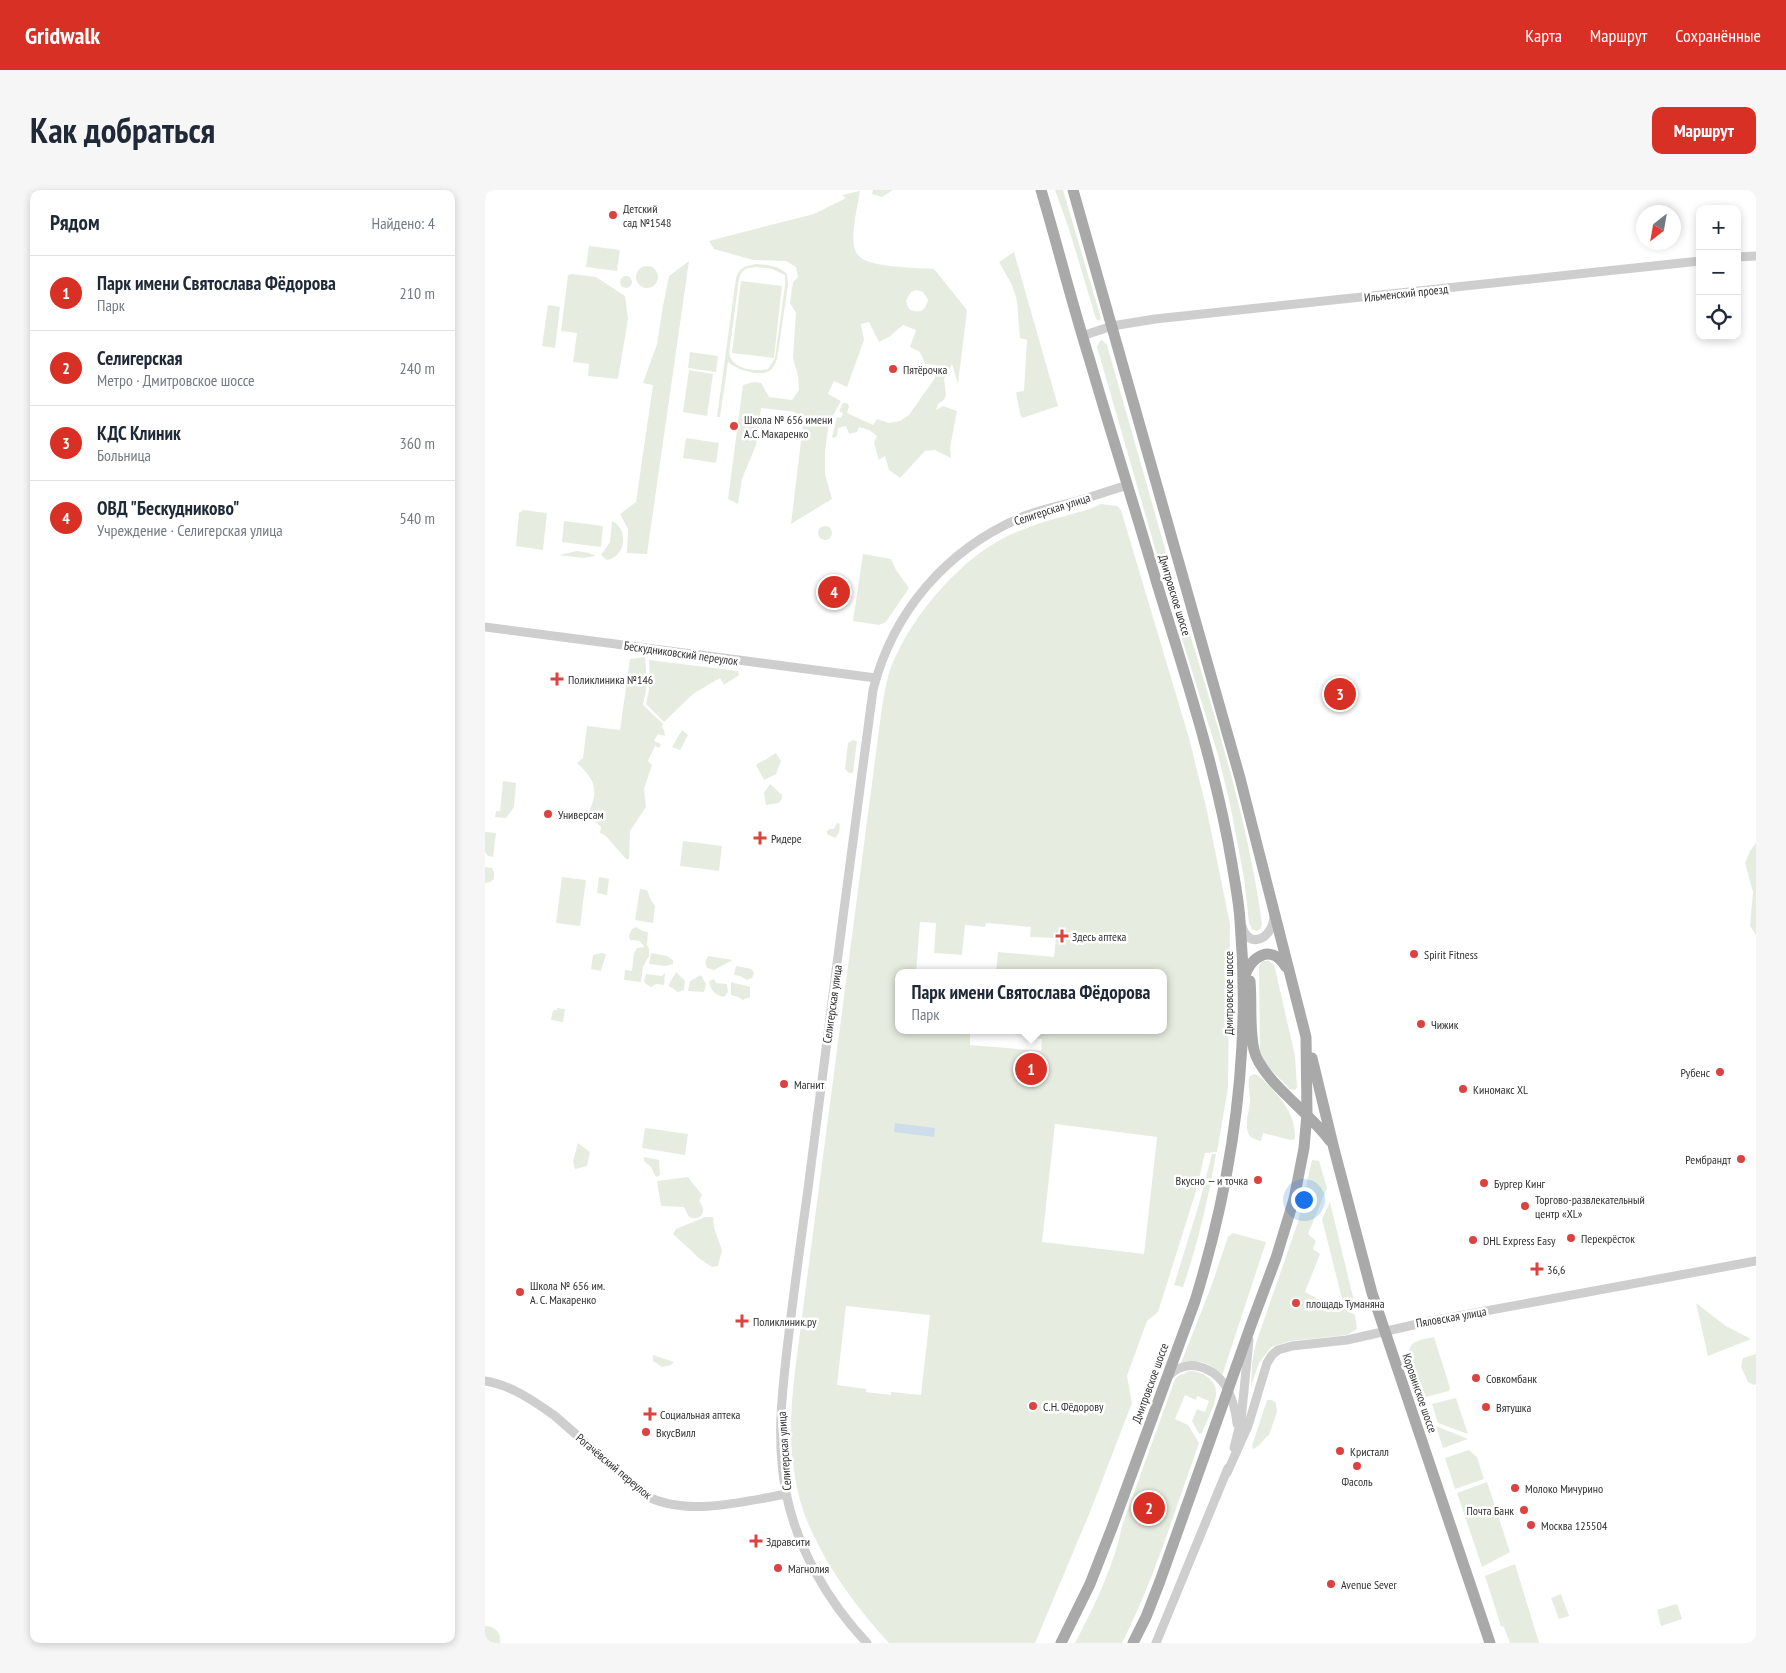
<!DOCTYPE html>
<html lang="ru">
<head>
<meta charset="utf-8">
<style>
	body { margin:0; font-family:"PT Sans Narrow",sans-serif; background:#f6f6f7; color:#1f2937 }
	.controls { position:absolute; right:15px; top:15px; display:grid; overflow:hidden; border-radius:10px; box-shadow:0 2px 8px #0003 }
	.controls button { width:45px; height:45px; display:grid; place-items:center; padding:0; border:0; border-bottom:1px solid #e0e1e3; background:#fff; color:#1f2937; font:25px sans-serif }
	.compass { position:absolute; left:1151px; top:15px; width:45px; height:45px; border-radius:50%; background:#fff; box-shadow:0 2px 8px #0003; rotate:211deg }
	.you { position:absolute; left:818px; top:1009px; width:18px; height:18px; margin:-12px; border:4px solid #fff; border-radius:50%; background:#1a73e8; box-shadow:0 0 0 8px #1a73e833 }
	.badge { display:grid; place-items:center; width:32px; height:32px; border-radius:50%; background:#d93025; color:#fff; font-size:16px; font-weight:700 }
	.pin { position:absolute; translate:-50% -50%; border:2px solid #fff; box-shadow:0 1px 5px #0006 }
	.popup { position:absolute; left:410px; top:779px; width:272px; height:65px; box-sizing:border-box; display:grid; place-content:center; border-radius:10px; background:#fff; filter:drop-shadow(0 1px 4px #0005); font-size:16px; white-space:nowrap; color:#747a83 }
	.popup b { font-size:19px; color:#1f2937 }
	.popup::after { content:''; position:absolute; left:50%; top:100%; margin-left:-10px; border:10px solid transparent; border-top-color:#fff }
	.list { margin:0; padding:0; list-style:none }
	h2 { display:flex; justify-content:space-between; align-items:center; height:65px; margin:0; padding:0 20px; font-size:21px }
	h2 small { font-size:16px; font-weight:400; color:#747a83 }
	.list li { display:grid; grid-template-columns:32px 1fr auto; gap:15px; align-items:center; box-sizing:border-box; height:75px; padding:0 20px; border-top:1px solid #e0e1e3 }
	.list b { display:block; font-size:19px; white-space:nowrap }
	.list p { margin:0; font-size:16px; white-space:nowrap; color:#747a83 }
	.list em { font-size:16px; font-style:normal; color:#747a83 }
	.icon { flex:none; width:28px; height:28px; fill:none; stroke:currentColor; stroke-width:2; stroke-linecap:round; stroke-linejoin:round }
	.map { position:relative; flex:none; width:1271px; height:1453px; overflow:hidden; border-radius:10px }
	header { display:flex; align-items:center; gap:30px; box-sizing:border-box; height:70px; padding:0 25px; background:#d93025; color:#fff }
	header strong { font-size:24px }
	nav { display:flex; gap:28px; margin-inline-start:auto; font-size:18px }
	.intro { display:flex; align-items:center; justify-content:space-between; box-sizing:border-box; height:120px; padding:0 30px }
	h1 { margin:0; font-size:35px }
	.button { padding:12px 22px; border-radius:10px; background:#d93025; color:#fff; font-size:18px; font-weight:700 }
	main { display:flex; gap:30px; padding:0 30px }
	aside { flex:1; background:#fff; border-radius:10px; box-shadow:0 2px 8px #0003 }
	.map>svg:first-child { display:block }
	.green { fill:#e6ede0; fill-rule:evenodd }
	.water { fill:#ceddeb }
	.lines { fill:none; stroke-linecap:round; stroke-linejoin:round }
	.minor { stroke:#cecece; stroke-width:9 }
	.major { stroke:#a9a9a9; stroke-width:11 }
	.poi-dot { fill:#db4240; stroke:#fff; stroke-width:2 }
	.labels { text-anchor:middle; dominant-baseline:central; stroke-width:5; stroke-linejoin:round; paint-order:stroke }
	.poi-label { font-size:12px; fill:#313131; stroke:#fff; text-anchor:start }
	.street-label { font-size:12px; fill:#313131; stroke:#fff }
</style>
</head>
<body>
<header>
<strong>Gridwalk</strong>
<nav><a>Карта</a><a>Маршрут</a><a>Сохранённые</a></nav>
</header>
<div class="intro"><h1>Как добраться</h1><a class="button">Маршрут</a></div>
<main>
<aside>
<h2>Рядом<small>Найдено: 4</small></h2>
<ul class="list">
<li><span class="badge">1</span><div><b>Парк имени Святослава Фёдорова</b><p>Парк</p></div><em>210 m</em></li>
<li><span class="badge">2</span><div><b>Селигерская</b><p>Метро · Дмитровское шоссе</p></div><em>240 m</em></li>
<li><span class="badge">3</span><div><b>КДС Клиник</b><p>Больница</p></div><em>360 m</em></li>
<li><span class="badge">4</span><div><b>ОВД &quot;Бескудниково&quot;</b><p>Учреждение · Селигерская улица</p></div><em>540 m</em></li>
</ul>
</aside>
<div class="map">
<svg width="1271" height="1453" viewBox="0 0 1271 1453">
	<rect width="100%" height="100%" fill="#fff"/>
	<path class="green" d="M 388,0 L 408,0 L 397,7 L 387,4 Z
		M 570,0 L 578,0 L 616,128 L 614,131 L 611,129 L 584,39 Z
		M 375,1 C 373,14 365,48 370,59 C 371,64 375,68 380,70 C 392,77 434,78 449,79 L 482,120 L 473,194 L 467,174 L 459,189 L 461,205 L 459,210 L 453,214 L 451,220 L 458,216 L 472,221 L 465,258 L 466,268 L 450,260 L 440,261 L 415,288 L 404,280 L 400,266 L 394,270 L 389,253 L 392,246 L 384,240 L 374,237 L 372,242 L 364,244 L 361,236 L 353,238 L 352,246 L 349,248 L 347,247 L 352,227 L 356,228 L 358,223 L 354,221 L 358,213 L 362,213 L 364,216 L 362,223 L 388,235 L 392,229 L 404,233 L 415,231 L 424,225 L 450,188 L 451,175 L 440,174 L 435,162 L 425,157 L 431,140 L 418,135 L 404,147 L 394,152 L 384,132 L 376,134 L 379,150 L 362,197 L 349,191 L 343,204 L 356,211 L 344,233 L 340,261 L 340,284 L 347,309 L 306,334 L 319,226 L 309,228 L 310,222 L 276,218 L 271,255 L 257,289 L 253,314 L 243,309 L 258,195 L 269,192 L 276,193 L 284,207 L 307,210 L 314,200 L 313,186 L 308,168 L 311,123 L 305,113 L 308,92 L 313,87 L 311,77 L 301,71 L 268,70 L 229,59 L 224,51 L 329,24 L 361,8 L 357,5 ZM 431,100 L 438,102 L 443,110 C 440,121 435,124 424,119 L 421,111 L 426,102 Z
		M 104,56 L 135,60 L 132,81 L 101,77 Z
		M 529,62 L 573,216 L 537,228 L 535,223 L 531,202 L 539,201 L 542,150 L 535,148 L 532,111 L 527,95 L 514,72 Z
		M 204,71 L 162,364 L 142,363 L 143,339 L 135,324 L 151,312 L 168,195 L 158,193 L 172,154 L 178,116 L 184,86 Z
		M 271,74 C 283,75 293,75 302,84 L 303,95 L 292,169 C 290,174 288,180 282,182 C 272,186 250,179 243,172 L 235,227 L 232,227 L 251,88 C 255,77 260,76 271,74 ZM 271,77 L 287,79 L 300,85 L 300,95 L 290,168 L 283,179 C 269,182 248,179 244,164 L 254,89 C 257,79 261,78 271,77 Z
		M151 87a11 11 0 1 1 22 0a11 11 0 1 1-22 0Z
		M 87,84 L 111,87 L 140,106 L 143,129 L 133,189 L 103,186 L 104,174 L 88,172 L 92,143 L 76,141 L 83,85 Z
		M135 92a6 6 0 1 1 12 0a6 6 0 1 1-12 0Z
		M 256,91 L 297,96 L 289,168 L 247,163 Z
		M 63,115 L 75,117 L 70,158 L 57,156 Z
		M 617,150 L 622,155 C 648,245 673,336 700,427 C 730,528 763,629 777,734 L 776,738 L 772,741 L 767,739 L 764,733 L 759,688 L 745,614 L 733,565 L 687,417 L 612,157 L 615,151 Z
		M 205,162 L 233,166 L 231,182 L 203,178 Z
		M 204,180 L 228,184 L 222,226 L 198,222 Z
		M 201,248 L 234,253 L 231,273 L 198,268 Z
		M 616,314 L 632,316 L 636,320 L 704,548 L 722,621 L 745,734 L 743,898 L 732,962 L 720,963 L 711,1001 L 673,1122 L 662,1131 L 642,1186 L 647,1213 L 605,1322 L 550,1453 L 404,1453 C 370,1416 337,1371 319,1323 C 311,1300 307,1273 306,1248 C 305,1205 313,1162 318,1119 L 397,517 C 399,506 401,493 404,483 C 423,429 476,366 529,343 C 546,336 563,330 580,326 C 593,322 605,320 616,314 ZM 435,732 L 451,733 L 449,763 L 477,765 L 480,735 L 500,737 L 501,733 L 546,737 L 545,747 L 571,748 L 569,767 L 513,762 L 511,783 L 678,783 L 678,840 L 544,840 L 543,848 L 557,849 L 556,861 L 485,855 L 485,840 L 414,840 L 414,783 L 431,783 ZM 570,934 L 672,947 L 659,1064 L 557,1052 ZM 361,1116 L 445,1125 L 436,1205 L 406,1202 L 406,1205 L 381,1202 L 381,1199 L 352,1195 Z
		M 38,320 L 62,323 L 58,360 L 31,356 L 34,323 Z
		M 79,331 L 118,336 L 116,357 L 77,352 Z
		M 127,331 C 144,339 141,367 122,370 L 116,365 L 125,352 Z
		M333 343a7 7 0 1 1 14 0a7 7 0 1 1-14 0Z
		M 92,361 L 104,363 L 111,366 L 98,368 L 74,365 Z
		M 378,364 L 406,369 L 411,380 L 424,398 L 401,432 L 394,435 L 368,431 Z
		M 160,467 L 162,495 L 158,515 L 178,534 L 177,537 L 179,540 L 180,546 L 173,544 L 169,551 L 176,554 L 174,558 L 170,556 L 163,571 L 167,575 L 159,599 L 161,617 L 145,641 L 144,669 L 141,669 L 120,645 L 115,643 L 116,637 L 103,625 C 113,601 112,591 92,573 L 98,568 L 102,536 L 135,540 L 145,469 Z
		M 164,470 L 253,481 L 254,485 L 239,495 L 235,488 L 208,504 L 179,532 L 161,514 L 165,495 Z
		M 197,540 L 203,545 L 195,560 L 187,557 Z
		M 368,550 L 372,551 L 368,583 L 364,583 L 360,579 L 363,553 Z
		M 291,563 L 296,571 L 291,584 L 279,590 L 271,575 Z
		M 18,591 L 31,593 L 29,617 L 21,628 L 10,627 L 11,621 L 15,621 Z
		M 285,594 L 297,605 L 297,608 L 294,613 L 281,615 L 279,603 Z
		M 352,633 L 355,634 L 354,643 L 350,648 L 342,644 L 342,641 L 345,639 L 349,639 Z
		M 0,642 L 11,643 L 8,667 L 3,666 L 0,662 Z
		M 198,651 L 237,656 L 234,681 L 195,676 Z
		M 1271,653 L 1271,745 L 1265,736 L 1268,702 L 1260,673 L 1265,661 Z
		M 0,677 L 7,678 L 9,682 L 9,689 L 5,692 L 0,693 Z
		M 77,687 L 101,690 L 95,736 L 71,733 Z
		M 114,687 L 124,689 L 122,705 L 112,703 Z
		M 155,699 L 162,700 L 166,710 L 170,716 L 168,733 L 150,730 Z
		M 151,737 L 158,741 L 163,742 L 162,755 L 164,759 L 164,766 L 158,777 L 156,792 L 139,790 L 140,780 L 147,781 L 149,763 L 152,758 L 159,757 L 155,751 L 145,750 L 144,745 L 147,739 Z
		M 116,763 L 121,764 L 116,781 L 106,779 L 108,765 Z
		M 166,763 L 182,766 L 188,770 L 188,774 L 180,776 L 164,774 Z
		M 223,766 L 248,770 L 229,780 L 222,778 L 220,772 Z
		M 778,771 L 784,771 L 789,775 L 790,778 L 810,866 L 812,897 L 810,900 L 805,899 L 781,875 L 775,860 L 774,776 Z
		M 251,776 L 267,779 L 269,784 L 267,788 L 262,790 L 255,786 L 249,785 Z
		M 191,782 L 200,791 L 199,800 L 193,802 L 184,796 C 185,790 189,787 191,782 Z
		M 180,783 L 179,795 L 171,794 L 166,797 L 161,794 L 159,791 L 161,784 L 177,786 Z
		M 216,785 L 221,794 L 219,802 L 203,801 L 205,791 Z
		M 229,789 L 231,793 L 242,794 L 243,802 L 239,807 C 230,805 226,801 224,791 Z
		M 246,792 L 265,797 L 265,807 L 258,810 L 253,807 L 246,805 Z
		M 72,818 L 80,819 L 78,832 L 66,830 L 68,820 L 72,820 Z
		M 769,884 L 774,886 C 793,904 811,922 810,949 L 806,950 L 778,943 L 776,951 C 772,950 768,949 765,946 C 758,937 765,920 765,910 C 765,902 762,894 765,886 Z
		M 160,938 L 203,944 L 200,965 L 157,958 Z
		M 93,953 L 105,962 L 102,976 L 90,979 L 88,971 Z
		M 727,964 L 731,964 C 723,1010 713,1053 698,1097 L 689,1095 L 714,1014 Z
		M 159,967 L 174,970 L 175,985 L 171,987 L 166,977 L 159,971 Z
		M 827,970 L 834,971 L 842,998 L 823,1044 L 831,1051 L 828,1059 L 835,1064 L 820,1102 L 852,1120 L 858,1118 L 870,1125 L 872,1139 L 862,1145 L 806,1151 L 786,1157 L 774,1173 L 766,1196 L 767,1173 L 771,1153 L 813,1032 Z
		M 203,987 L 217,1005 L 214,1011 C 223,1021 216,1032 204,1027 L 199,1017 L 176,1016 L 172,991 Z
		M 845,1012 L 870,1115 L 869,1117 L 857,1109 L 837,1029 Z
		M 220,1027 L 228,1027 L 229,1038 L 237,1060 L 233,1076 L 227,1077 L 215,1069 L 188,1044 L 191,1039 Z
		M 748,1043 L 781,1052 L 737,1186 C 727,1173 712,1168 696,1173 L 726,1097 L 743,1047 Z
		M 1211,1113 L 1241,1136 L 1266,1149 L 1223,1166 Z
		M 949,1147 L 965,1198 L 964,1201 L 941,1207 L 938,1206 L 924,1163 C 925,1149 938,1150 949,1147 Z
		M 1271,1164 L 1271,1194 L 1269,1195 L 1263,1192 L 1256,1177 L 1258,1168 Z
		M 168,1165 L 189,1172 L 186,1175 L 177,1177 L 168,1171 Z
		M 705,1181 C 717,1181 733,1190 731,1205 C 730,1216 721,1232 717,1243 L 714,1244 L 707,1231 L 712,1219 L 720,1222 L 724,1211 L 712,1206 L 711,1210 L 700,1205 L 690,1229 L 703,1235 L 714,1253 C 690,1320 669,1390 637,1453 L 590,1453 C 609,1417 629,1376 637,1336 L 690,1189 L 693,1186 Z
		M 971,1208 L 983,1244 L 953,1233 L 947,1214 Z
		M 782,1210 L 787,1210 L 791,1213 L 792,1222 L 784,1245 C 778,1249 776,1256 768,1259 L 767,1256 Z
		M 951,1236 L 983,1249 L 958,1258 Z
		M 984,1260 L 992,1267 L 999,1289 L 970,1299 L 960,1268 Z
		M 1002,1292 L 1025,1362 L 997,1377 L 972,1303 Z
		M 1030,1374 L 1054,1453 L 1025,1453 L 1019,1437 L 1016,1436 L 1000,1386 Z
		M 1076,1404 L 1084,1426 L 1074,1429 L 1066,1408 Z
		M 1192,1414 L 1197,1429 L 1176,1436 L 1172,1420 Z
		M 0,1436 C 10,1436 17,1443 15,1453 L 0,1453 Z"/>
	<path class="water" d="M 410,933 L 450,938 L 449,947 L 409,942 Z"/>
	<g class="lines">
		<path class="minor" d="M 1252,67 L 1271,66
			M 597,146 L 627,136 L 670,129 L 1215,71
			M 0,437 L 391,488
			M 757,736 C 764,761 789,748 789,725
			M 682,1188 C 701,1165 730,1177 743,1200 C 748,1211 751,1222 752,1234
			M 0,1191 C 26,1195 49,1211 70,1226 L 160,1305 C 198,1327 259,1312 301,1304
			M 749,1258 L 756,1230 L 764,1150
			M 742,1283 L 763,1236 L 782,1173 L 787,1165 L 793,1160 L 807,1156 L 862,1150 L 946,1131 L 1271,1071
			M 382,1453 C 343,1412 312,1358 301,1303 C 291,1250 297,1203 303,1151 C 309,1100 316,1049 323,999 C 345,833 365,666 388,500 C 408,421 462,359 537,327 C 554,320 574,316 592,311 C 609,306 626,300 643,295
			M 671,1453 L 743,1278"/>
		<path class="major" d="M 556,0 C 573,57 587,114 605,171 C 627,247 651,321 673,397 C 701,488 731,579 747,674 C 750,693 754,712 755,731 C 766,859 748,988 710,1111 L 628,1335 L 605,1394 L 576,1453
			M 588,0 L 755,588 L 821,847 L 822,924 L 819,958 L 809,1009 L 791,1068 L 766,1135 L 675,1391 L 661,1427 L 648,1453
			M 759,787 C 767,766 786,753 801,777
			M 765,791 C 767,812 764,839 769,860 C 776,890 826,923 845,951
			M 827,868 L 849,959 L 887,1103 L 1005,1453"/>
	</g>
	<g class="poi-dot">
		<circle cx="128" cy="25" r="5"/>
		<circle cx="408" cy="179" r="5"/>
		<circle cx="249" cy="236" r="5"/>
		<path d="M69.5 481.5h5v5h5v5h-5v5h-5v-5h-5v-5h5z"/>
		<circle cx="63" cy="624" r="5"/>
		<path d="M272.5 640.5h5v5h5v5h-5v5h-5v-5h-5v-5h5z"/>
		<path d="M574.5 738.5h5v5h5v5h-5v5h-5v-5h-5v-5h5z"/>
		<circle cx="929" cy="764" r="5"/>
		<circle cx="936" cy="834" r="5"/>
		<circle cx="1235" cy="882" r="5"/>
		<circle cx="299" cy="894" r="5"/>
		<circle cx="978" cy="899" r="5"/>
		<circle cx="1256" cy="969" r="5"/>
		<circle cx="773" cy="990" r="5"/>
		<circle cx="999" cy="993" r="5"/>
		<circle cx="1040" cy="1016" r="5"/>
		<circle cx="1086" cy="1048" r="5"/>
		<circle cx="988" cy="1050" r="5"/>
		<path d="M1049.5 1071.5h5v5h5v5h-5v5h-5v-5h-5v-5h5z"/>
		<circle cx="35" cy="1102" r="5"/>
		<circle cx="811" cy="1113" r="5"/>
		<path d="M254.5 1123.5h5v5h5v5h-5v5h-5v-5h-5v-5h5z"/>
		<circle cx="991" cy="1188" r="5"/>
		<circle cx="548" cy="1216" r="5"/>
		<circle cx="1001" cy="1217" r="5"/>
		<path d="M162.5 1216.5h5v5h5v5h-5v5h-5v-5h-5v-5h5z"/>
		<circle cx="161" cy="1242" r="5"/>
		<circle cx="855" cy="1261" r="5"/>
		<circle cx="872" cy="1276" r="5"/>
		<circle cx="1030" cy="1298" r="5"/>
		<circle cx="1039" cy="1320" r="5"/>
		<circle cx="1046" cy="1335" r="5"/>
		<path d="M268.5 1343.5h5v5h5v5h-5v5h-5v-5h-5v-5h5z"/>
		<circle cx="293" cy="1378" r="5"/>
		<circle cx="846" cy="1394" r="5"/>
	</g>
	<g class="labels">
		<g class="poi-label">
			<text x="138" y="18">Детский<tspan x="138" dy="14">сад №1548</tspan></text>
			<text x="418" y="179">Пятёрочка</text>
			<text x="259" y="229">Школа № 656 имени<tspan x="259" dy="14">А.С. Макаренко</tspan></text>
			<text x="83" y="489">Поликлиника №146</text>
			<text x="73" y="624">Универсам</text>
			<text x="286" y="648">Ридере</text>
			<text x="587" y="746">Здесь аптека</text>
			<text x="939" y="764">Spirit Fitness</text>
			<text x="946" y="834">Чижик</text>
			<text x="1225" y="882" text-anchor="end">Рубенс</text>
			<text x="309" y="894">Магнит</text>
			<text x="988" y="899">Киномакс XL</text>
			<text x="1246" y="969" text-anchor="end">Рембрандт</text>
			<text x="763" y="990" text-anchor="end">Вкусно — и точка</text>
			<text x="1009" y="993">Бургер Кинг</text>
			<text x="1050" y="1009">Торгово-развлекательный<tspan x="1050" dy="14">центр «XL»</tspan></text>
			<text x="1096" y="1048">Перекрёсток</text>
			<text x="998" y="1050">DHL Express Easy</text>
			<text x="1062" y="1079">36,6</text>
			<text x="45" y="1095">Школа № 656 им.<tspan x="45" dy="14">А. С. Макаренко</tspan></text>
			<text x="821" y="1113">площадь Туманяна</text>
			<text x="268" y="1131">Поликлиник.ру</text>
			<text x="1001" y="1188">Совкомбанк</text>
			<text x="558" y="1216">С.Н. Фёдорову</text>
			<text x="1011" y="1217">Вятушка</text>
			<text x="175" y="1224">Социальная аптека</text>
			<text x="171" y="1242">ВкусВилл</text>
			<text x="865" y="1261">Кристалл</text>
			<text x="872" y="1291" text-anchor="middle">Фасоль</text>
			<text x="1040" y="1298">Молоко Мичурино</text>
			<text x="1029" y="1320" text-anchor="end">Почта Банк</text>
			<text x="1056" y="1335">Москва 125504</text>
			<text x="281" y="1351">Здравсити</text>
			<text x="303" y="1378">Магнолия</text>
			<text x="856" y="1394">Avenue Sever</text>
		</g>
		<g class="street-label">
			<text transform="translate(921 103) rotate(-6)">Ильменский проезд</text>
			<text transform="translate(567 319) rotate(-18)">Селигерская улица</text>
			<text transform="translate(690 405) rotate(73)">Дмитровское шоссе</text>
			<text transform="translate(196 463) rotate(8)">Бескудниковский переулок</text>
			<text transform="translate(743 803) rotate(-90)">Дмитровское шоссе</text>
			<text transform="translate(347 814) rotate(-82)">Селигерская улица</text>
			<text transform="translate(966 1127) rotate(-10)">Пяловская улица</text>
			<text transform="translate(665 1193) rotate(-70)">Дмитровское шоссе</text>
			<text transform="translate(935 1203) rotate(71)">Коровинское шоссе</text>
			<text transform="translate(299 1261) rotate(-94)">Селигерская улица</text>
			<text transform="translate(129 1276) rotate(40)">Рогачёвский переулок</text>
		</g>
	</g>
</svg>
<div class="controls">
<button>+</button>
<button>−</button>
<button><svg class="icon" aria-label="locate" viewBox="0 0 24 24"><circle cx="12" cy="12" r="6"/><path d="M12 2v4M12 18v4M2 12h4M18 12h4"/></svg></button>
</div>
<svg class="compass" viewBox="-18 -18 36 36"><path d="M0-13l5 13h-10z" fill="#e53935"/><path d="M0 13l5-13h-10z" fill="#747a83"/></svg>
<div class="you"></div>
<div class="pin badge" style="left:546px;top:879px">1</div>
<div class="popup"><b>Парк имени Святослава Фёдорова</b>Парк</div>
<div class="pin badge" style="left:664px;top:1318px">2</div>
<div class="pin badge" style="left:855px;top:504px">3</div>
<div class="pin badge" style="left:349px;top:402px">4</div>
</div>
</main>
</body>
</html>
